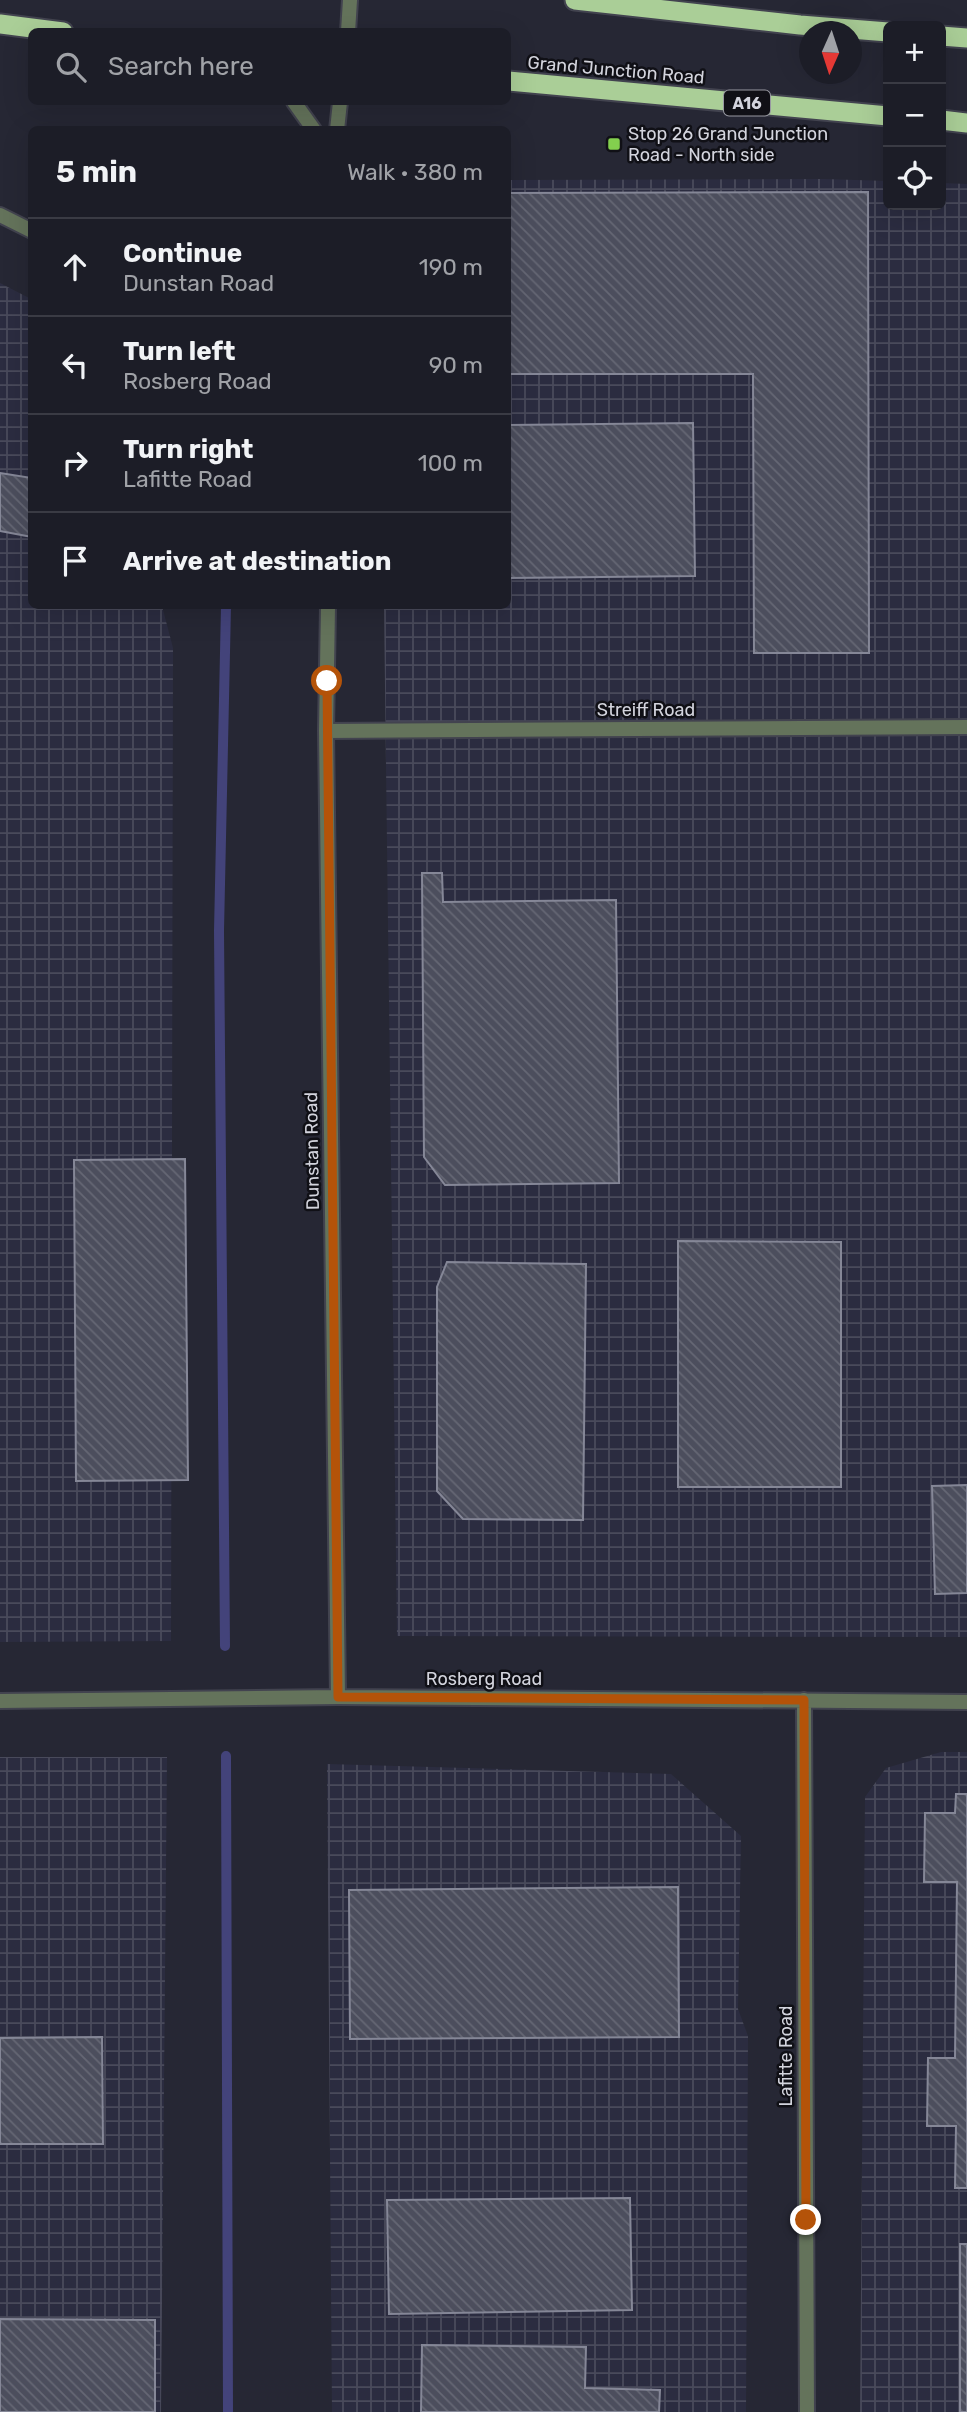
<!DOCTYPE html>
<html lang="en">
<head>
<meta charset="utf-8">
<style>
	body { margin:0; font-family:Rubik,sans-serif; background:#25262f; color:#f1f3f6 }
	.controls { position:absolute; right:21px; top:21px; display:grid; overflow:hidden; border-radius:10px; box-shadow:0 7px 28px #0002 }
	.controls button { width:63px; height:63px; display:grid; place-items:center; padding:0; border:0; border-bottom:2px solid #3a3b44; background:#1c1d27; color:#f1f3f6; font:35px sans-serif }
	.compass { position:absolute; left:799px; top:21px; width:63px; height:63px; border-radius:50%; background:#1c1d27; box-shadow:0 7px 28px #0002; rotate:183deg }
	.stop { position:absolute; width:21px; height:21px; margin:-16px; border:5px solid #b45309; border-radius:50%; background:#fff }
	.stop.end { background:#b45309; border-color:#fff; box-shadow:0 2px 7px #0008 }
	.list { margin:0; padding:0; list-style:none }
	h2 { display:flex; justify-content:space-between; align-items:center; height:91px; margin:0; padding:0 28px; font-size:30px }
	h2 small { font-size:23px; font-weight:400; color:#a0a2a7 }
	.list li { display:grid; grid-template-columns:46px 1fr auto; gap:21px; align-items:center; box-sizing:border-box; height:98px; padding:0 28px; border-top:2px solid #3a3b44 }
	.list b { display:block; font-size:26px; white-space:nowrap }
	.list p { margin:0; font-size:23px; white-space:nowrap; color:#a0a2a7 }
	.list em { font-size:23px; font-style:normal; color:#a0a2a7 }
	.icon { flex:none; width:38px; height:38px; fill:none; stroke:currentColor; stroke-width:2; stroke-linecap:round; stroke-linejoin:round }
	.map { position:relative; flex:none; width:967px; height:2412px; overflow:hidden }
	.search { position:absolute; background:#1c1d27; box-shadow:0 7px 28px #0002; left:28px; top:28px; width:483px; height:77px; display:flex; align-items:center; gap:18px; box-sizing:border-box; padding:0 24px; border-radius:10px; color:#a0a2a7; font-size:26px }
	.panel { position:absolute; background:#1c1d27; box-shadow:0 7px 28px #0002; left:28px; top:126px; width:483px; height:483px; border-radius:10px }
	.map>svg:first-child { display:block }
	.industrial { fill:url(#industrial-grid) }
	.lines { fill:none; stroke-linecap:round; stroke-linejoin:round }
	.stream { stroke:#43437a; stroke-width:10 }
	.building { fill:url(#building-back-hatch); stroke:#858797; stroke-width:2 }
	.minor-casing { stroke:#42434f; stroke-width:18 }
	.trunk-casing { stroke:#42434f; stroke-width:23 }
	.minor { stroke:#64735b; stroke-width:14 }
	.trunk { stroke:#aace97; stroke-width:19 }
	.route { stroke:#b45309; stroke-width:9 }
	.poi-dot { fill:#83d04e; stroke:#101016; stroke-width:2.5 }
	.labels { text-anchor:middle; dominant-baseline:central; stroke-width:5; stroke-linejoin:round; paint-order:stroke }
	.shield { fill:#101016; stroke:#9899a1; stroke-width:2 }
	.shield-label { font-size:16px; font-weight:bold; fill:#d3d4dd }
	.street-label { font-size:18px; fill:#d3d4dd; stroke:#101016 }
	.poi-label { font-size:18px; fill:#d3d4dd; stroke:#101016; text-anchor:start }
</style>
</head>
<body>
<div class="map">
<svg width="967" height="2412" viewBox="0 0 967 2412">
	<defs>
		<pattern id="industrial-grid" width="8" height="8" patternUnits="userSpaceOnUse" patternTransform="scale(1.75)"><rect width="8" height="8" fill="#2b2c40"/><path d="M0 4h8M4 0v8" fill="none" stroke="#494a5b"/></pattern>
		<pattern id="building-back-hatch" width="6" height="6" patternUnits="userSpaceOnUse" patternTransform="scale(1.75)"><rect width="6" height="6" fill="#4c4e5d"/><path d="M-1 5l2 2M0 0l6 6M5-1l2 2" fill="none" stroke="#656774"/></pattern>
	</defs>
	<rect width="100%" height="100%" fill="#262734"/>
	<path class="industrial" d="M 823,179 L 888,181 L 888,205 L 941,205 L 941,183 L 967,184 L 967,1637 L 397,1636 L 384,606 L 508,606 L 508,180 Z
		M 0,283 L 31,299 L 32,606 L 162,606 L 173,648 L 171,1641 L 0,1642 Z
		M 941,1752 L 967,1752 L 967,2412 L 860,2412 L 865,1797 L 886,1768 Z
		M 0,1757 L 167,1757 L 161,2412 L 0,2412 Z
		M 327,1764 L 671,1774 L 741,1836 L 738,2009 L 748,2036 L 746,2412 L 332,2412 Z"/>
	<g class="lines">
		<path class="stream" d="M 225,1646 L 219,931 L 226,606
			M 226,1756 L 228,2412"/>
	</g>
	<path class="building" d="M 868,192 L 869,653 L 754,653 L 753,374 L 508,374 L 508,193 Z
		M 693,423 L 695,576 L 508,578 L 508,425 Z
		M 0,473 L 32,478 L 32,537 L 0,531 Z
		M 422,873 L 442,873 L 443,902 L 616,900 L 619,1183 L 445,1185 L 424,1157 Z
		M 185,1159 L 188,1480 L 76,1481 L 74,1160 Z
		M 678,1241 L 841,1242 L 841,1487 L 678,1487 Z
		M 447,1262 L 586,1264 L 583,1520 L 463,1519 L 437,1491 L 437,1287 Z
		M 967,1485 L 967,1593 L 935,1594 L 932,1486 Z
		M 956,1794 L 967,1794 L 967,2188 L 955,2188 L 956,2126 L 927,2126 L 928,2058 L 955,2058 L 957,1882 L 924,1882 L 925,1813 L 955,1813 Z
		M 678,1887 L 679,2037 L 350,2039 L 349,1890 Z
		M 102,2037 L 103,2144 L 0,2144 L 0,2038 Z
		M 630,2198 L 632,2310 L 389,2314 L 387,2200 Z
		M 960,2244 L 967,2244 L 967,2412 L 960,2412 Z
		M 0,2319 L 155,2320 L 155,2412 L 0,2412 Z
		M 422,2345 L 586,2347 L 585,2388 L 660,2390 L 659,2412 L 421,2412 Z"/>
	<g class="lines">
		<defs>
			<path id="minor" d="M 348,32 L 350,0
				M 294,102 L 314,130
				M 337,130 L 340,102
				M 0,215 L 32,231
				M 328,606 L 326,731 L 338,1697
				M 326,731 L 967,727
				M 804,1700 L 807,2412
				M 0,1701 L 338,1697 L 967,1702"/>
			<path id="trunk" d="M 575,0 L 800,25 L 888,32
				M 0,24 L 63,32
				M 941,36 L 967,38
				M 508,81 L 888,116
				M 941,120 L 967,123"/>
		</defs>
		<use href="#minor" class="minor-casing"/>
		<use href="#trunk" class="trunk-casing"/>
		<use href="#minor" class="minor"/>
		<use href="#trunk" class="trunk"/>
	</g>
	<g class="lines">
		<path class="route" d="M 327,681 L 338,1697 L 804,1700 L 806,2220"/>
	</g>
	<rect class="poi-dot" x="607" y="137" width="14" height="14" rx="3.5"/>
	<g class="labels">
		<rect class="shield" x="724" y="90.5" width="46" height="25" rx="5"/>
		<g class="shield-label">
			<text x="747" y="103">A16</text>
		</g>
		<g class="street-label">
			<text transform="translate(616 70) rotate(5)">Grand Junction Road</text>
			<text x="646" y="710">Streiff Road</text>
			<text transform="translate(312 1151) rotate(-91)">Dunstan Road</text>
			<text x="484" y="1679">Rosberg Road</text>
			<text transform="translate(786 2056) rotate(-90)">Lafitte Road</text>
		</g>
		<g class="poi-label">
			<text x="628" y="134">Stop 26 Grand Junction<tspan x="628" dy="21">Road - North side</tspan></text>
		</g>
	</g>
</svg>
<div class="controls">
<button>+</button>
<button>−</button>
<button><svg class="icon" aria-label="locate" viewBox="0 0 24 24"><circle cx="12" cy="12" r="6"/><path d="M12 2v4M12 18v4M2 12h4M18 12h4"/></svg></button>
</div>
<svg class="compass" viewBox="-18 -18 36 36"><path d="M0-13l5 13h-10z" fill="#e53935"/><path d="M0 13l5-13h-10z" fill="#a0a2a7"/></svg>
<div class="stop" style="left:327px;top:681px"></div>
<div class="stop end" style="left:806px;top:2220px"></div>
<div class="search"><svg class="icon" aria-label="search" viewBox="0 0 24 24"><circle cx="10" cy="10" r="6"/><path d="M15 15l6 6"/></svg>Search here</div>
<section class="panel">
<h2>5 min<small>Walk · 380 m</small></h2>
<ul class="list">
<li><svg class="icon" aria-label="ahead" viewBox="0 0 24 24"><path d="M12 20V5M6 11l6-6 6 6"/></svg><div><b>Continue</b><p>Dunstan Road</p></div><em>190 m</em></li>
<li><svg class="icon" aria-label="left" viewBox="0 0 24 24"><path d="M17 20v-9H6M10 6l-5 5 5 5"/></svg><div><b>Turn left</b><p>Rosberg Road</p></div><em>90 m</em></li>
<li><svg class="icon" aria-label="right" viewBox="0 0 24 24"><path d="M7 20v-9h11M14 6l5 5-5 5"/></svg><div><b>Turn right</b><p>Lafitte Road</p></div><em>100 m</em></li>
<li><svg class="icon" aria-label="arrive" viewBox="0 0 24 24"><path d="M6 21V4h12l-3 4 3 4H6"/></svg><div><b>Arrive at destination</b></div></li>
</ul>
</section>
</div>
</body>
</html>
